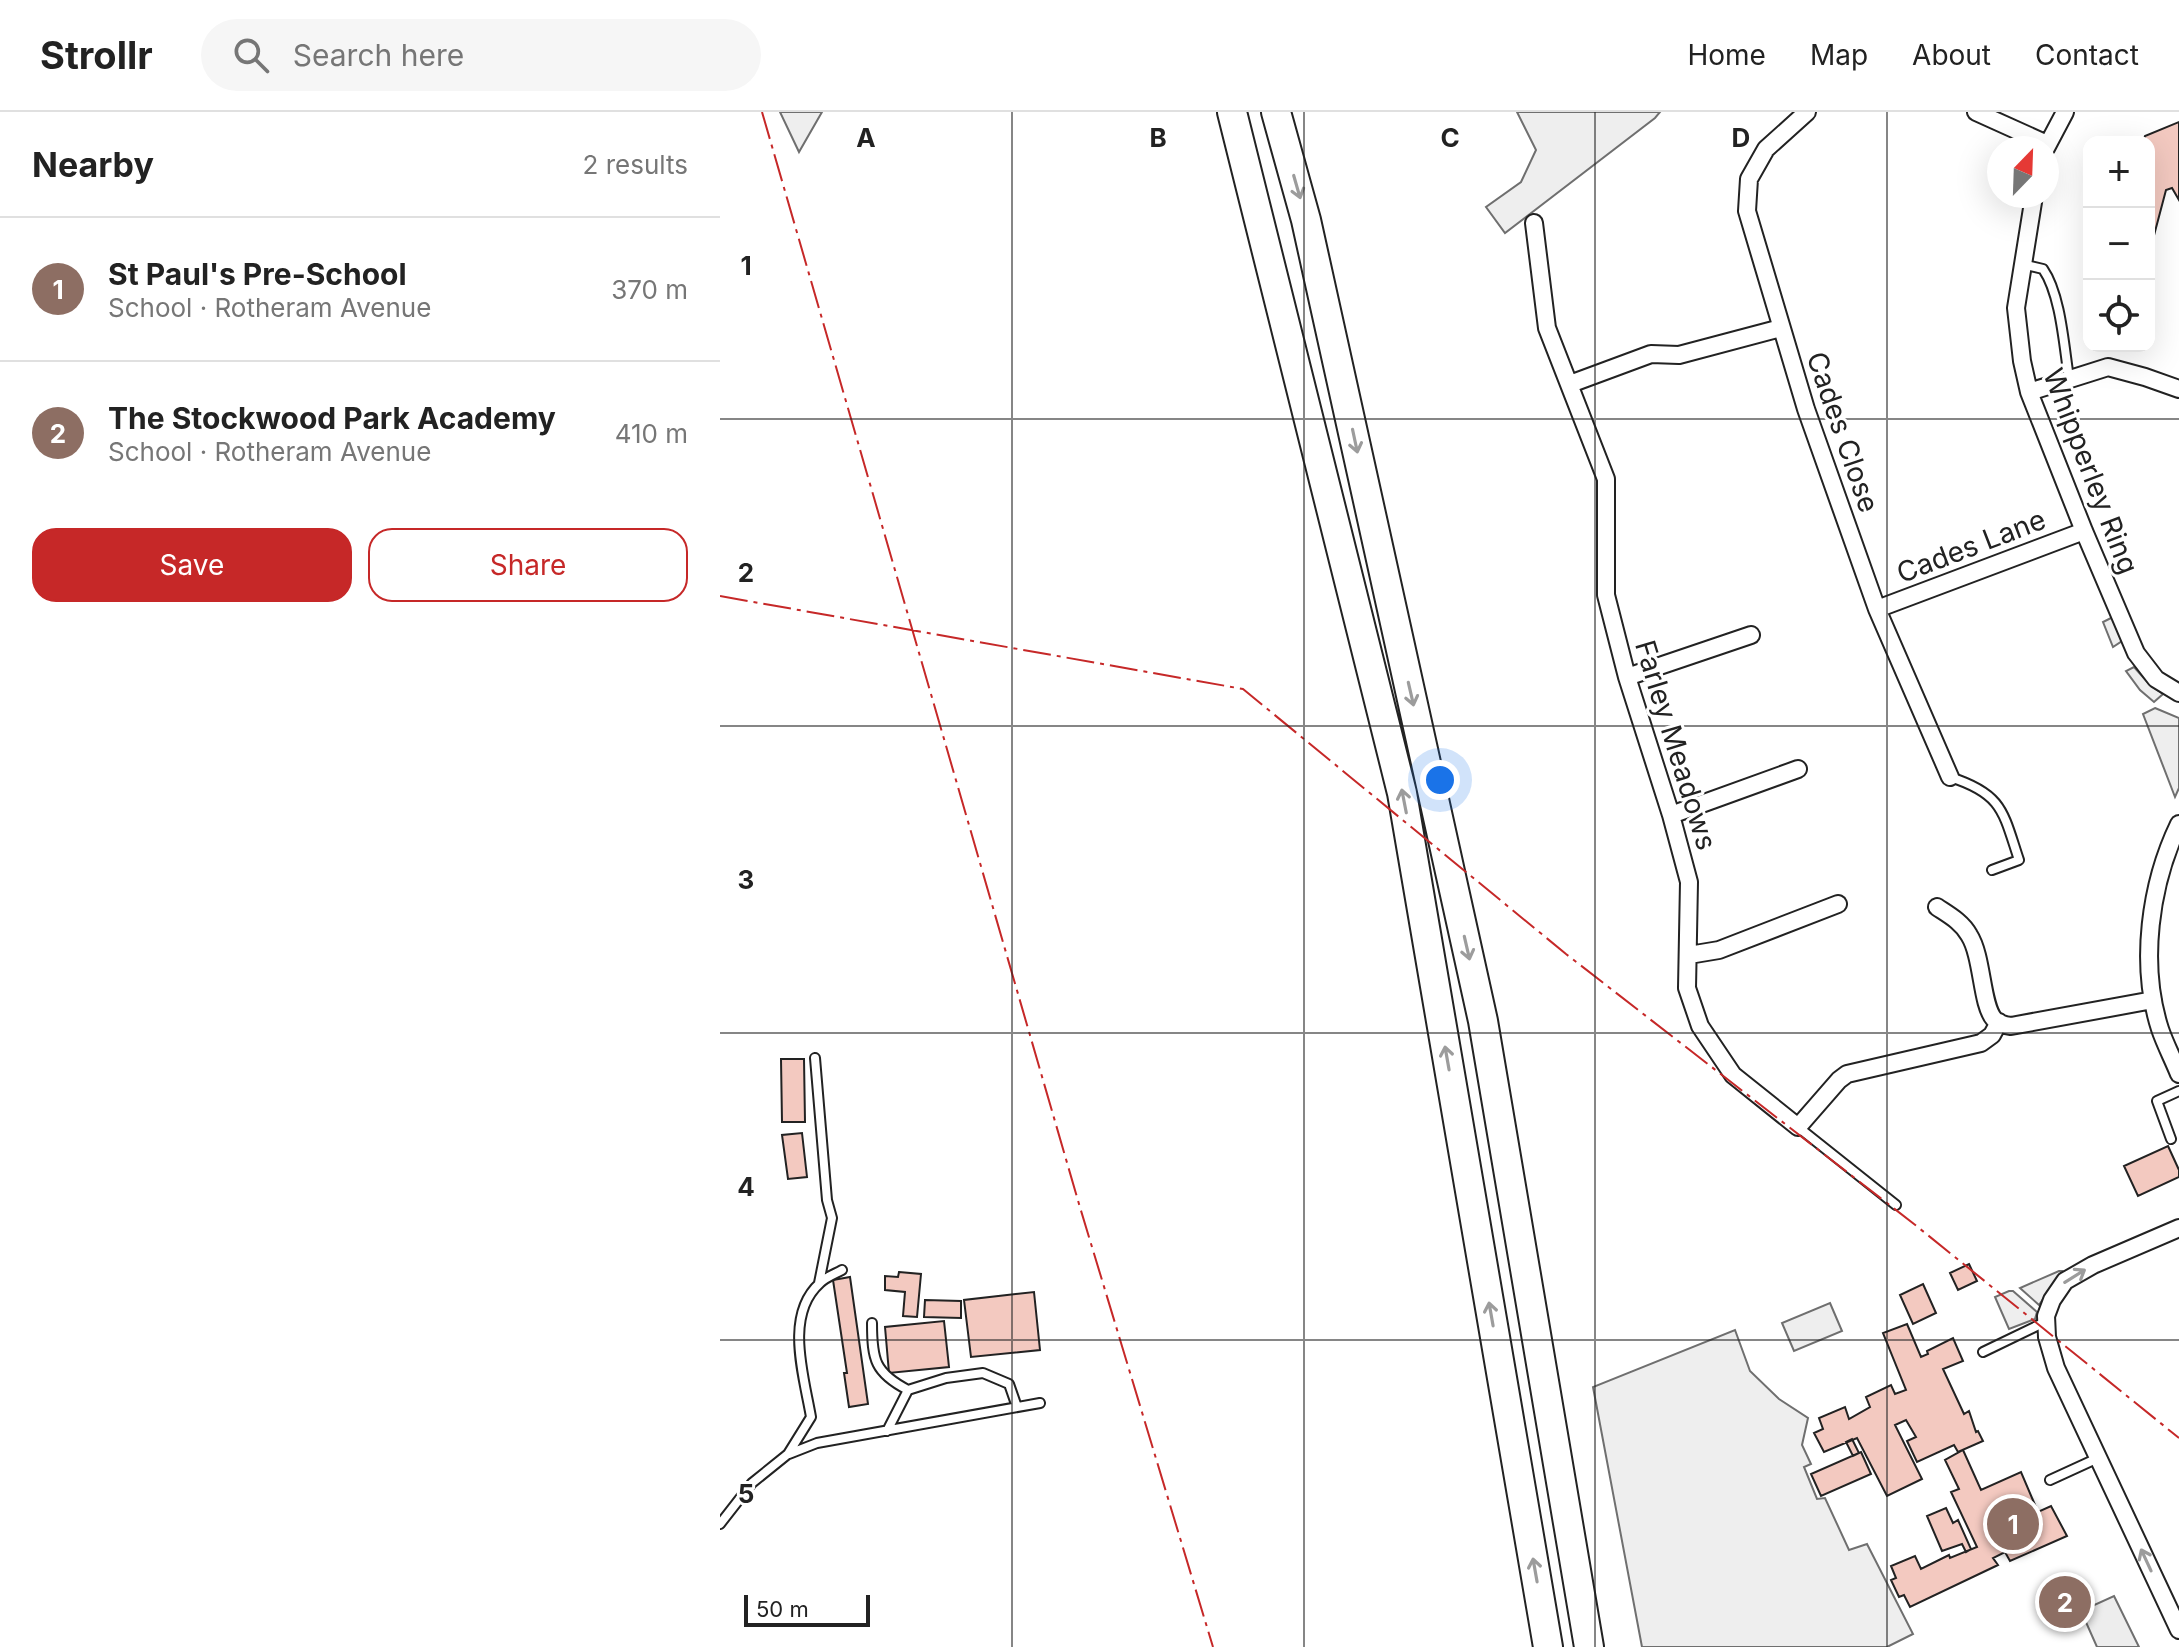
<!DOCTYPE html>
<html lang="en">
<head>
<meta charset="utf-8">
<style>
	body { margin:0; font-family:Inter,sans-serif; background:#f6f6f6; color:#222 }
	.controls { position:absolute; right:24px; top:24px; display:grid; overflow:hidden; border-radius:16px; box-shadow:0 8px 32px #0002 }
	.controls button { width:72px; height:72px; display:grid; place-items:center; padding:0; border:0; border-bottom:2px solid #e0e0e0; background:#fff; color:#222; font:40px sans-serif }
	.compass { position:absolute; left:1267px; top:24px; width:72px; height:72px; border-radius:50%; background:#fff; box-shadow:0 8px 32px #0002; rotate:23deg }
	.scale { position:absolute; left:24px; bottom:20px; width:126px; box-sizing:border-box; padding-left:8px; border:4px solid #222; border-top:0; font-size:22px; line-height:28px; white-space:nowrap; color:#222; -webkit-text-stroke:6px #fff; paint-order:stroke }
	.you { position:absolute; left:720px; top:668px; width:28px; height:28px; margin:-20px; border:6px solid #fff; border-radius:50%; background:#1a73e8; box-shadow:0 0 0 12px #1a73e833 }
	.badge { display:grid; place-items:center; width:52px; height:52px; border-radius:50%; background:#c62828; color:#fff; font-size:26px; font-weight:700 }
	.pin { position:absolute; translate:-50% -50%; border:4px solid #fff; box-shadow:0 2px 8px #0006 }
	.list { margin:0; padding:0; list-style:none }
	h2 { display:flex; justify-content:space-between; align-items:center; height:104px; margin:0; padding:0 32px; font-size:34px }
	h2 small { font-size:26px; font-weight:400; color:#767676 }
	.list li { display:grid; grid-template-columns:52px 1fr auto; gap:24px; align-items:center; box-sizing:border-box; height:144px; padding:0 32px; border-top:2px solid #e0e0e0 }
	.list b { display:block; font-size:30px; white-space:nowrap }
	.list p { margin:0; font-size:26px; white-space:nowrap; color:#767676 }
	.list em { font-size:26px; font-style:normal; color:#767676 }
	.actions { display:flex; gap:16px; padding:24px 32px }
	.actions a { flex:1; padding:18px 0; border:2px solid #c62828; border-radius:24px; text-align:center; font-size:28px; color:#c62828 }
	.actions .main { background:#c62828; color:#fff }
	.icon { flex:none; width:44px; height:44px; fill:none; stroke:currentColor; stroke-width:2; stroke-linecap:round; stroke-linejoin:round }
	.map { position:relative; flex:none; width:1459px; height:1535px; overflow:hidden }
	header { display:flex; align-items:center; gap:48px; box-sizing:border-box; height:112px; padding:0 40px; background:#fff; border-bottom:2px solid #e0e0e0 }
	header strong { font-size:38px }
	nav { display:flex; gap:44px; margin-inline-start:auto; font-size:28px }
	.search { width:560px; height:72px; background:#f6f6f6; display:flex; align-items:center; gap:20px; box-sizing:border-box; padding:0 28px; border-radius:44px; color:#767676; font-size:30px }
	main { display:flex }
	aside { flex:1; background:#fff }
	.map>svg:first-child { display:block }
	.green { fill:#eee; stroke:#6f6f6f; stroke-width:2 }
	.parking { fill:#ededed; stroke:#6f6f6f; stroke-width:2 }
	.building { fill:#f3c9c0; stroke:#222; stroke-width:2 }
	.lines { fill:none; stroke-linecap:round; stroke-linejoin:round }
	.lane-casing { stroke:#222; stroke-width:12 }
	.street-casing { stroke:#222; stroke-width:20 }
	.highway-casing { stroke:#222; stroke-width:32 }
	.lane { stroke:#fff; stroke-width:8 }
	.street { stroke:#fff; stroke-width:16 }
	.highway { stroke:#fff; stroke-width:28 }
	.power { stroke:#c62828; stroke-width:2; stroke-dasharray:28 6 4 6; stroke-linecap:butt }
	.oneway { stroke:#9c9c9c }
	.grid { fill:none; stroke:#222; stroke-width:2; stroke-opacity:0.55 }
	.labels { text-anchor:middle; dominant-baseline:central; stroke-width:6; stroke-linejoin:round; paint-order:stroke }
	.street-label { font-size:28px; fill:#222; stroke:#fff }
	.grid-label { font-size:26px; text-anchor:middle; font-weight:bold; fill:#222; stroke:#fff; stroke-width:6; stroke-linejoin:round; paint-order:stroke }
</style>
</head>
<body>
<header>
<strong>Strollr</strong>
<div class="search"><svg class="icon" aria-label="search" viewBox="0 0 24 24"><circle cx="10" cy="10" r="6"/><path d="M15 15l6 6"/></svg>Search here</div>
<nav><a>Home</a><a>Map</a><a>About</a><a>Contact</a></nav>
</header>
<main>
<aside>
<h2>Nearby<small>2 results</small></h2>
<ul class="list">
<li><span class="badge" style="background:#8d6e63">1</span><div><b>St Paul's Pre-School</b><p>School · Rotheram Avenue</p></div><em>370 m</em></li>
<li><span class="badge" style="background:#8d6e63">2</span><div><b>The Stockwood Park Academy</b><p>School · Rotheram Avenue</p></div><em>410 m</em></li>
</ul>
<div class="actions"><a class="main">Save</a><a>Share</a></div>
</aside>
<div class="map">
<svg width="1459" height="1535" viewBox="0 0 1459 1535">
	<rect width="100%" height="100%" fill="#fff"/>
	<path class="green" d="M 60,0 L 102,0 L 79,40 Z
		M 797,0 L 940,0 L 935,6 L 785,121 L 766,95 L 801,70 L 816,38 Z
		M 1393,505 L 1402,529 L 1393,535 L 1383,510 Z
		M 1414,555 L 1430,573 L 1443,582 L 1434,590 L 1420,578 L 1406,559 Z
		M 1435,596 L 1459,606 L 1459,676 L 1455,685 L 1423,602 Z
		M 1339,1159 L 1342,1159 L 1319,1193 L 1300,1176 Z
		M 1289,1179 L 1293,1179 L 1317,1200 L 1315,1207 L 1289,1217 L 1275,1185 Z
		M 1110,1191 L 1122,1219 L 1074,1239 L 1062,1211 Z
		M 1015,1218 L 1030,1259 L 1059,1287 L 1088,1306 L 1082,1333 L 1091,1352 L 1084,1355 L 1097,1387 L 1105,1386 L 1129,1438 L 1147,1432 L 1193,1522 L 1167,1535 L 922,1535 L 873,1275 Z"/>
	<path class="parking" d="M 1394,1484 L 1419,1535 L 1377,1535 L 1361,1499 Z"/>
	<path class="building" d="M 1459,10 L 1459,88 L 1452,76 L 1446,78 L 1432,131 L 1429,130 L 1429,30 L 1423,30 L 1425,24 Z
		M 61,947 L 84,947 L 85,1010 L 62,1010 Z
		M 82,1021 L 87,1065 L 68,1067 L 62,1023 Z
		M 1448,1034 L 1459,1058 L 1459,1065 L 1418,1084 L 1404,1054 Z
		M 1249,1152 L 1257,1169 L 1238,1178 L 1230,1161 Z
		M 179,1160 L 201,1162 L 197,1205 L 183,1204 L 185,1180 L 165,1178 L 165,1164 L 178,1165 Z
		M 130,1165 L 148,1292 L 129,1295 L 124,1261 L 127,1261 L 113,1168 Z
		M 1203,1172 L 1216,1201 L 1193,1212 L 1180,1183 Z
		M 314,1180 L 320,1238 L 251,1245 L 244,1188 Z
		M 205,1188 L 241,1189 L 241,1206 L 204,1205 Z
		M 224,1209 L 229,1255 L 169,1261 L 165,1215 Z
		M 1187,1212 L 1201,1245 L 1208,1242 L 1207,1239 L 1233,1226 L 1243,1249 L 1223,1257 L 1244,1302 L 1249,1299 L 1256,1320 L 1258,1319 L 1263,1329 L 1238,1340 L 1234,1333 L 1197,1350 L 1187,1329 L 1196,1325 L 1186,1308 L 1175,1313 L 1202,1367 L 1167,1384 L 1137,1326 L 1104,1340 L 1094,1321 L 1103,1317 L 1099,1306 L 1125,1295 L 1129,1307 L 1150,1295 L 1146,1285 L 1171,1273 L 1175,1282 L 1186,1278 L 1163,1221 Z
		M 1132,1327 L 1139,1341 L 1133,1344 L 1126,1330 Z
		M 1243,1338 L 1261,1378 L 1301,1360 L 1318,1400 L 1331,1394 L 1347,1424 L 1290,1449 L 1285,1440 L 1273,1446 L 1278,1453 L 1190,1495 L 1184,1483 L 1179,1485 L 1171,1468 L 1176,1466 L 1171,1454 L 1195,1444 L 1201,1457 L 1229,1443 L 1230,1446 L 1257,1435 L 1231,1380 L 1239,1377 L 1225,1348 Z
		M 1141,1340 L 1151,1362 L 1101,1384 L 1091,1362 Z
		M 1226,1396 L 1233,1411 L 1238,1408 L 1251,1437 L 1246,1440 L 1242,1432 L 1222,1439 L 1207,1404 Z"/>
	<g class="lines">
		<defs>
			<path id="lane" d="M 1302,152 L 1323,157 C 1341,183 1344,235 1349,266
				M 1230,665 C 1283,682 1283,700 1299,748 L 1272,758
				M 95,946 L 107,1088 L 112,1106 L 99,1171
				M 1078,1015 L 1176,1093
				M 1451,1027 L 1437,989 L 1459,979
				M 152,1211 C 152,1248 155,1261 188,1278
				M 1263,1240 L 1325,1210
				M 167,1319 L 188,1278 L 226,1266 L 263,1261 L 289,1272 L 297,1295
				M 69,1342 L 97,1331 L 320,1291
				M 1330,1368 L 1378,1346
				M 0,1412 L 32,1371 L 68,1342 L 91,1305 C 84,1264 64,1203 100,1171 C 106,1165 115,1162 122,1158"/>
			<path id="street" d="M 1087,0 L 1046,37 L 1029,67 L 1027,99 L 1086,297 L 1157,497 L 1230,665
				M 1256,0 L 1327,32
				M 1326,36 L 1345,0
				M 1314,84 L 1296,196 L 1302,249 L 1309,280 L 1364,419 L 1416,541 L 1436,567 L 1459,581
				M 814,111 L 827,216 L 886,367 L 886,483 L 907,565 L 951,703 L 969,770 L 967,876 L 980,914 L 1013,963 L 1078,1015 L 1119,968 L 1127,962 L 1261,931 L 1272,923 L 1279,910
				M 850,272 L 931,242 L 959,243 L 1061,216
				M 1309,280 L 1388,255 L 1425,265 L 1459,277
				M 1157,497 L 1364,419
				M 907,565 L 1031,523
				M 951,703 L 1078,657
				M 1459,712 C 1430,772 1419,852 1440,917 C 1445,932 1453,947 1459,962
				M 1217,795 C 1229,803 1242,810 1249,823 C 1263,845 1261,892 1274,907 C 1278,912 1284,913 1291,914 L 1433,888
				M 969,843 L 999,838 L 1118,792
				M 1459,1116 L 1373,1153 L 1345,1169 L 1332,1188 L 1326,1204 L 1327,1225 L 1336,1256 L 1459,1518"/>
			<path id="highway" d="M 512,0 L 682,681 L 828,1535
				M 556,0 L 586,108 L 763,909 L 869,1535"/>
		</defs>
		<use href="#lane" class="lane-casing"/>
		<use href="#street" class="street-casing"/>
		<use href="#highway" class="highway-casing"/>
		<use href="#lane" class="lane"/>
		<use href="#street" class="street"/>
		<use href="#highway" class="highway"/>
		<path class="power" d="M 42,0 L 359,1092 L 493,1535
			M 0,484 L 523,577 L 846,842 L 1194,1112 L 1459,1326"/>
	</g>
	<defs><path id="oneway-shaft" d="M-6 0H5M1.5-3L5.5 0L1.5 3" fill="none" stroke-width="1.6" stroke-linecap="round" stroke-linejoin="round" transform="scale(2)"/></defs>
	<g class="oneway">
		<use href="#oneway-shaft" transform="translate(577 75) rotate(74)"/>
		<use href="#oneway-shaft" transform="translate(635 329) rotate(78)"/>
		<use href="#oneway-shaft" transform="translate(691 582) rotate(77)"/>
		<use href="#oneway-shaft" transform="translate(684 689) rotate(-101)"/>
		<use href="#oneway-shaft" transform="translate(747 836) rotate(77)"/>
		<use href="#oneway-shaft" transform="translate(727 946) rotate(-100)"/>
		<use href="#oneway-shaft" transform="translate(1355 1164) rotate(-32)"/>
		<use href="#oneway-shaft" transform="translate(771 1202) rotate(-100)"/>
		<use href="#oneway-shaft" transform="translate(1426 1448) rotate(-115)"/>
		<use href="#oneway-shaft" transform="translate(815 1458) rotate(-100)"/>
	</g>
	<path class="grid" d="M 292,0 L 292,1535M 584,0 L 584,1535M 875,0 L 875,1535M 1167,0 L 1167,1535M 0,307 L 1459,307M 0,614 L 1459,614M 0,921 L 1459,921M 0,1228 L 1459,1228"/>
	<g class="labels">
		<g class="street-label">
			<text transform="translate(1123 320) rotate(71)">Cades Close</text>
			<text transform="translate(1371 359) rotate(69)">Whipperley Ring</text>
			<text transform="translate(1251 434) rotate(-21)">Cades Lane</text>
			<text transform="translate(956 633) rotate(73)">Farley Meadows</text>
		</g>
	</g>
	<g class="grid-label">
		<text x="146" y="35">A</text>
		<text x="438" y="35">B</text>
		<text x="730" y="35">C</text>
		<text x="1021" y="35">D</text>
		<text x="26" y="163">1</text>
		<text x="26" y="470">2</text>
		<text x="26" y="777">3</text>
		<text x="26" y="1084">4</text>
		<text x="26" y="1391">5</text>
	</g>
</svg>
<div class="controls">
<button>+</button>
<button>−</button>
<button><svg class="icon" aria-label="locate" viewBox="0 0 24 24"><circle cx="12" cy="12" r="6"/><path d="M12 2v4M12 18v4M2 12h4M18 12h4"/></svg></button>
</div>
<svg class="compass" viewBox="-18 -18 36 36"><path d="M0-13l5 13h-10z" fill="#e53935"/><path d="M0 13l5-13h-10z" fill="#767676"/></svg>
<div class="scale">50 m</div>
<div class="you"></div>
<div class="pin badge" style="left:1293px;top:1412px;background:#8d6e63">1</div>
<div class="pin badge" style="left:1345px;top:1490px;background:#8d6e63">2</div>
</div>
</main>
</body>
</html>
